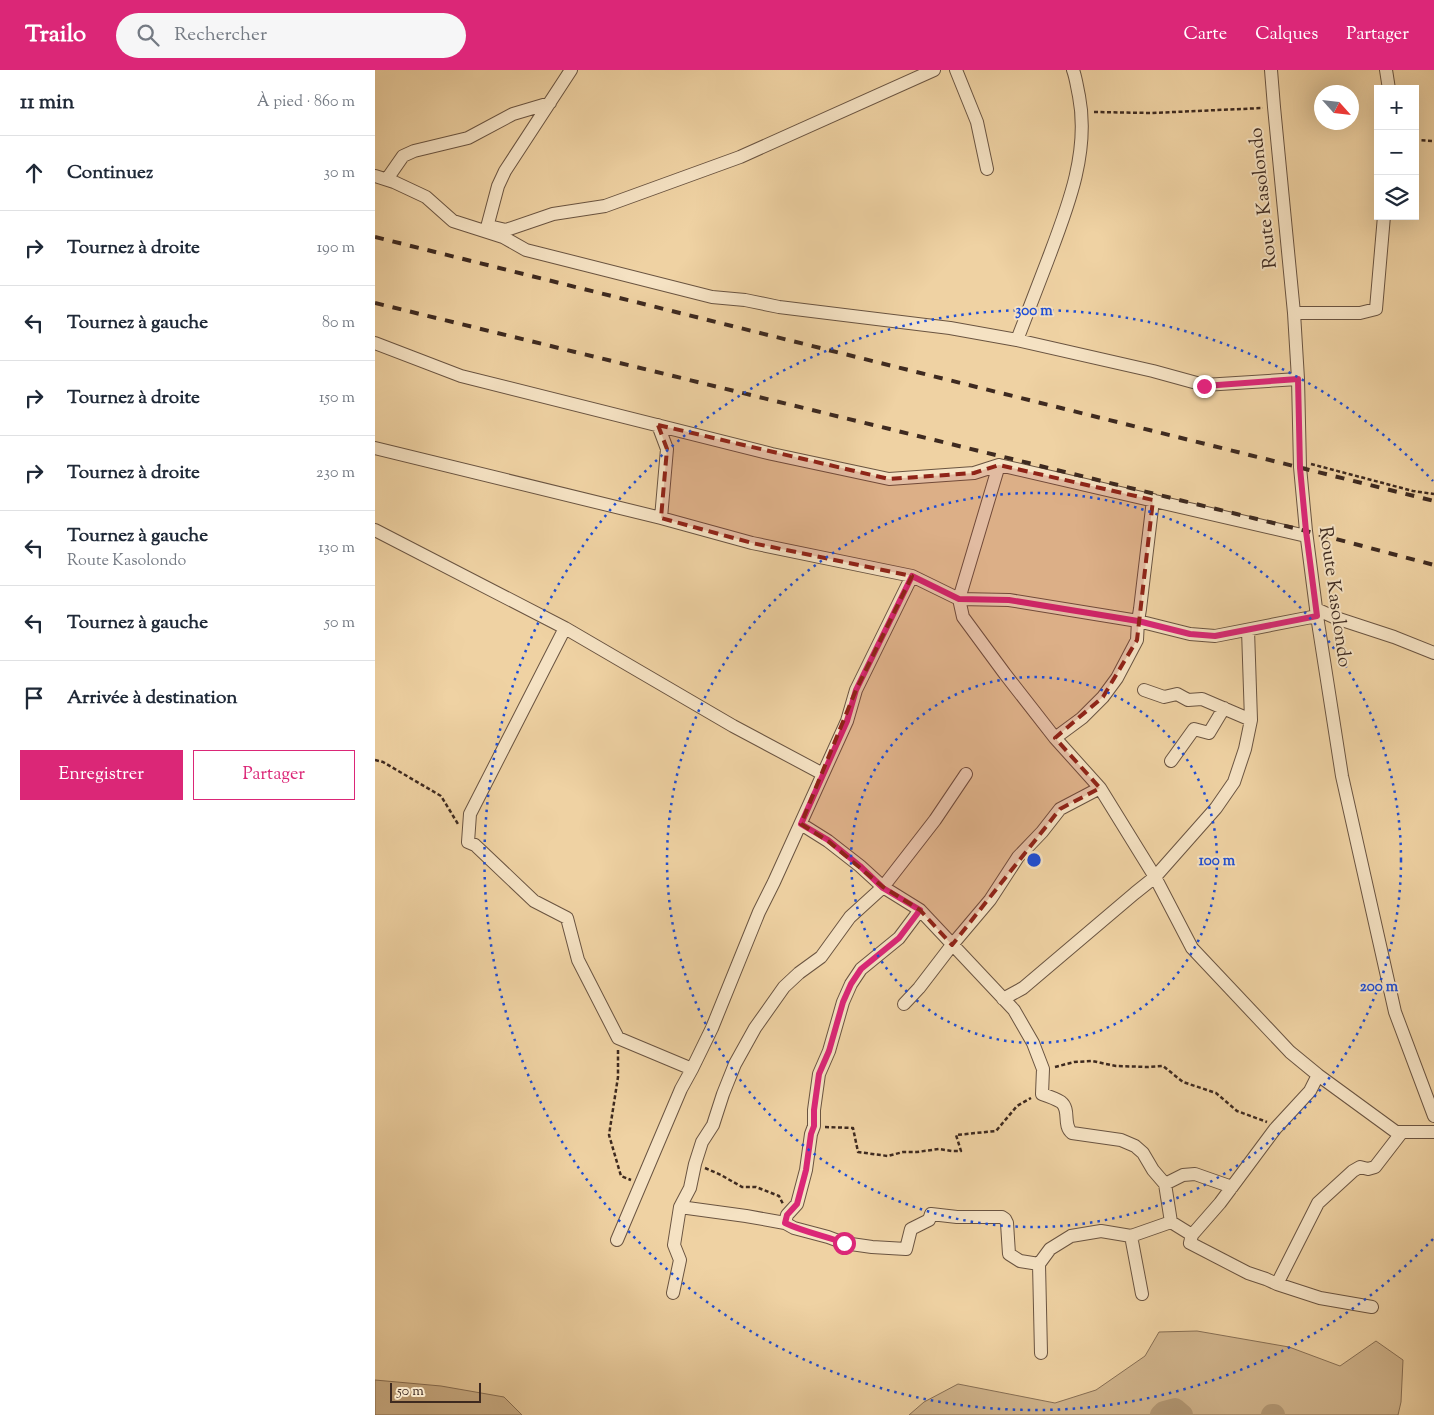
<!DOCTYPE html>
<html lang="fr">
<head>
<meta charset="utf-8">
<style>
	body { margin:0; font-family:"Sorts Mill Goudy",serif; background:#f6f6f7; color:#1f2937 }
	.controls { position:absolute; right:15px; top:15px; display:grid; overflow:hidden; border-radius:0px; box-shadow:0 5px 20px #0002 }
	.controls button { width:45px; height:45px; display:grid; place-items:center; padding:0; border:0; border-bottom:1px solid #e0e1e3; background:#fff; color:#1f2937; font:25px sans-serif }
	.compass { position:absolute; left:939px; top:15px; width:45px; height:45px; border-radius:50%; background:#fff; box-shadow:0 5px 20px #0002; rotate:117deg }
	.scale { position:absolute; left:15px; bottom:12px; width:91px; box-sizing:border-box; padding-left:5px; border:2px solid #3e2a20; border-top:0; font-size:14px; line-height:18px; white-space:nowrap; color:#3e2a20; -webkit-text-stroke:4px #f5e2c3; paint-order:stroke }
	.stop { position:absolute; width:15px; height:15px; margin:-11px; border:4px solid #db2777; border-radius:50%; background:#fff }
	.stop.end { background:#db2777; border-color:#fff; box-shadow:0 1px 5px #0008 }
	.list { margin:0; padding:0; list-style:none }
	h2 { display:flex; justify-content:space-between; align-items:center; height:65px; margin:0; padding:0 20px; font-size:21px }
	h2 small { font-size:16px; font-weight:400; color:#747a83 }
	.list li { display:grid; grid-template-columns:32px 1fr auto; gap:15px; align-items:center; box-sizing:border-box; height:75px; padding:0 20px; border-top:1px solid #e0e1e3 }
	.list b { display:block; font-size:19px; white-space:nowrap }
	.list p { margin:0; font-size:16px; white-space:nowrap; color:#747a83 }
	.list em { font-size:16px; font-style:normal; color:#747a83 }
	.actions { display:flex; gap:10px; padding:15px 20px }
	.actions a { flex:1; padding:11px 0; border:1px solid #db2777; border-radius:0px; text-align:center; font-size:18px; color:#db2777 }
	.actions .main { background:#db2777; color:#fff }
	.icon { flex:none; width:28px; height:28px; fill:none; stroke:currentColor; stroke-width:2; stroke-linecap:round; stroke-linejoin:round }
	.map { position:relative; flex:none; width:1059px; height:1345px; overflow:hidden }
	header { display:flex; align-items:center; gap:30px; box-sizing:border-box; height:70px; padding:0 25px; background:#db2777; color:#fff }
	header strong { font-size:24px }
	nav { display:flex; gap:28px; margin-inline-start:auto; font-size:18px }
	.search { width:350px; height:45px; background:#f6f6f7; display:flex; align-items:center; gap:12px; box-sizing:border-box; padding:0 18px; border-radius:28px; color:#747a83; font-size:19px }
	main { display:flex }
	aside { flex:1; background:#fff }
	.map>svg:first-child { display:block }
	.green { fill:#d1b58d; stroke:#887056 }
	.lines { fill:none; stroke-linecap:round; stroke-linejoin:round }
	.river { stroke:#b39976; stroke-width:22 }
	.minor-casing { stroke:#6a5441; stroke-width:14 }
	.path { stroke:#3e2a20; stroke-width:2.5; stroke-dasharray:4 2.5; stroke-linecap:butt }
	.minor { stroke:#f5e2c3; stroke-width:12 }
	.rail { stroke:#3e2a20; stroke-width:4; stroke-dasharray:9 9; stroke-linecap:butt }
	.route { stroke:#db2777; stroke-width:6 }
	.marked { fill:#8f2418; fill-opacity:0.2; stroke:#8f2418; stroke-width:4; stroke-dasharray:10 6; stroke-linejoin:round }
	.ring { fill:none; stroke:#1d4ed8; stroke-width:2.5; stroke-dasharray:2.5 5 }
	.labels { text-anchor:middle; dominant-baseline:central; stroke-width:4; stroke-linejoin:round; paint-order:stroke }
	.street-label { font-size:19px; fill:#3e2a20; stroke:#f5e2c3 }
	.centre { fill:#1d4ed8; stroke:#f5e2c3; stroke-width:2.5 }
	.ring-label { font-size:15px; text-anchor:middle; font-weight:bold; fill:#1d4ed8; stroke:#f5e2c3; stroke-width:4; stroke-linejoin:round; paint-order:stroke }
</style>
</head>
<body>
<header>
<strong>Trailo</strong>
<div class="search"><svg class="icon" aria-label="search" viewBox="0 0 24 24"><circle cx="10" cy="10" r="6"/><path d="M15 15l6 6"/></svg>Rechercher</div>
<nav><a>Carte</a><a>Calques</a><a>Partager</a></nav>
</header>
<main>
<aside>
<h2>11 min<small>À pied · 860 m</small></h2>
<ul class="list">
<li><svg class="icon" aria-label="ahead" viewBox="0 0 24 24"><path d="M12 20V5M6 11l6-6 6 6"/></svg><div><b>Continuez</b></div><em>30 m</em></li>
<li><svg class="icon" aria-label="right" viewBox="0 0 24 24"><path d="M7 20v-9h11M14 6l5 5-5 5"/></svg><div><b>Tournez à droite</b></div><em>190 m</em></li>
<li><svg class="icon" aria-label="left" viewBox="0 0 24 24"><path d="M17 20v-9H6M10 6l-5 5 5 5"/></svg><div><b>Tournez à gauche</b></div><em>80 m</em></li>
<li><svg class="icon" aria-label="right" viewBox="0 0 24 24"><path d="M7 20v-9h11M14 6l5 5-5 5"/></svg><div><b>Tournez à droite</b></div><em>150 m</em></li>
<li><svg class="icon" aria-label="right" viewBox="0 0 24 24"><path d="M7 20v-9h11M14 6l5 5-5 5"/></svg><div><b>Tournez à droite</b></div><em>230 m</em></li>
<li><svg class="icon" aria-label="left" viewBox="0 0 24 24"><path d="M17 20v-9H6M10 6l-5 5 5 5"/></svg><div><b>Tournez à gauche</b><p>Route Kasolondo</p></div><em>130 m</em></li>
<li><svg class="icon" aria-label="left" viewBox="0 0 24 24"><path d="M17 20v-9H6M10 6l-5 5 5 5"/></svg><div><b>Tournez à gauche</b></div><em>50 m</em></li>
<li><svg class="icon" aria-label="arrive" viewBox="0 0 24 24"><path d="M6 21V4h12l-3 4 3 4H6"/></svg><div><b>Arrivée à destination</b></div></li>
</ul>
<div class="actions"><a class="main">Enregistrer</a><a>Partager</a></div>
</aside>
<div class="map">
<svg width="1059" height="1345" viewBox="0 0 1059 1345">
	<rect width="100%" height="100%" fill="#efd2a3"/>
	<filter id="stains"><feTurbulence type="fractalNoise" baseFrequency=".004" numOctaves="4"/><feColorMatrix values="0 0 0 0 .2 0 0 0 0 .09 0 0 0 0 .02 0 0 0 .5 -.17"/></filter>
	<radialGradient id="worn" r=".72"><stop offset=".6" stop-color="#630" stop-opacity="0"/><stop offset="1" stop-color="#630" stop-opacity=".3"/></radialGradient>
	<path class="green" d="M 822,1261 L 914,1277 L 965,1296 L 1001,1271 L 1028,1290 L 1026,1332 L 1023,1345 L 534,1345 L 549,1332 L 583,1314 L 680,1333 L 721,1320 L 770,1286 L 784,1262 Z
		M 0,1310 L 66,1316 L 129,1327 L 147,1345 L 0,1345 Z"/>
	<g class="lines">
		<path class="river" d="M 786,1345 L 789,1342 L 800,1339 L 807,1345
			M 897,1345 L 899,1345"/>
		<defs>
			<path id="minor" d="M 581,0 L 602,52 L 612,99
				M 896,0 L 899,37 L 919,243 L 923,309 L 925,397 L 931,461 L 942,546 L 967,706 L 1020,942 L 1059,1046
				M 1011,0 L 1014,19
				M 0,106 L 19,112 L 51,127 L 78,151 L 128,167 L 151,180 L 337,227 L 370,230 L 404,237 L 575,258 L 642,270 L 778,301 L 829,315 L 923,309
				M 12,109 L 28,86 L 39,81 L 93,68 L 138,44 L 175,33
				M 118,157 L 131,160 L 178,144 L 230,136 L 365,87 L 559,0
				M 111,161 L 123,116 L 130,101 L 196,0
				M 919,243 L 985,243 L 1001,239 L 1009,146
				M 642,270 C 652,244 662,218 672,192 C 692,139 715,83 704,26 C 702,17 701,8 698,0
				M 0,273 L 86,306 L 397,384 L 514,409 L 599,403 L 624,395 L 931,466
				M 283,355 L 292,379 L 286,448
				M 0,378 L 286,448 L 377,473 L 537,506 L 584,529 L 588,547 L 630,604 L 680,668 L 725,718 L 780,807 L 817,878 L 915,982 L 943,1005 L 1021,1062 L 1059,1062
				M 624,395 L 584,529 L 634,530 L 763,551 L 815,564 L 840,566 L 942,546
				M 0,460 L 190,558 L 95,744 L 93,772 L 100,775 L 159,831 L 192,848 L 203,890 L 243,968 L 317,999
				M 941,539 L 961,548 L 1019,567 L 1059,583
				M 190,558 L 358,656 L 448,704
				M 769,620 L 789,627 L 802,624 L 813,630 L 827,629 L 876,650
				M 680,668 L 707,648 L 728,627 L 742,608 L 762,570 L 763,551 L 765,539 L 778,430
				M 796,691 L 819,659 L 834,663 L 849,638
				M 426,754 L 453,771 L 485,796 L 508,817 L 545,840 L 639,940 L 658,973 L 668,999 L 667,1024 C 673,1026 681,1029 686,1032 C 696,1040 687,1055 697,1063 L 746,1070 L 760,1076 L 768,1083 L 778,1100 L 790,1114 L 808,1105 L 820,1104 L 857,1117
				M 628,929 L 648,918 L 760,823 L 780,807 L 841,738 L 859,712 L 870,679 L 876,650 L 873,560
				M 529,934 L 544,918 L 577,875 L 615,830 L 643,787 L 667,762 L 685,739 L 725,718
				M 943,1005 L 935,1021 L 900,1059 L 845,1133 L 817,1165 L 815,1173 L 873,1203 L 891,1209 L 902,1214 L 945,1228 L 997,1237
				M 790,1114 L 796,1152 L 817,1165
				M 305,1137 L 315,1118 L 320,1094 L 327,1072 L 338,1055 L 348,1024 L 360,994 L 380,958 L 409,917 L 424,903 L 446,887 L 475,847 L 508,817 L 560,750 L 591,704
				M 410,1153 L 412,1145 L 422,1134 L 431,1100 L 436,1064 L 439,1056 L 439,1040 L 444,1004 L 454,981 L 468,932 L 476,914 L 486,899 L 524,868 L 545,840
				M 756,1166 L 796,1152
				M 242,1170 L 306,1019 L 317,999 L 337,958 L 384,842 L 399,812 L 472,651 L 481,620 L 537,506
				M 664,1194 L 675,1179 L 696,1166 L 726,1161 L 756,1166 L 767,1224
				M 902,1214 L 943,1133 L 978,1101 L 985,1097 L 993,1099 L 1000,1097 L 1027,1062
				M 298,1223 L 305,1190 L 299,1175 L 305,1137 L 371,1146 L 410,1153 L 419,1158 L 453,1167 L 469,1173 L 497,1177 L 531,1179 L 536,1159 L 554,1150 L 556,1144 L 582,1147 L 627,1147 L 630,1149 L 632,1153 L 634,1184 L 645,1191 L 664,1194 L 666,1283"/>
		</defs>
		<use href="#minor" class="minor-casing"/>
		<path class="path" d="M 719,42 L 777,43 L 888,38
			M 1040,70 L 1059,71
			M 936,394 L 1038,421 L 1059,424
			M 0,690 L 8,692 L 66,726 L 83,754
			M 243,980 L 243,1007 L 234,1065 L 246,1106 L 256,1110
			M 680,997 L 699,992 L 717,991 L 741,996 L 773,997 L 788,996 L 808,1012 L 841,1023 L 862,1041 L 892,1052
			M 450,1057 L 478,1058 L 483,1082 L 513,1086 L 528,1082 L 542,1082 L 564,1079 L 577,1081 L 586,1081 L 581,1065 L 621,1061 L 642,1036 L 656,1028
			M 330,1098 L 346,1105 L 367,1117 L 381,1117 L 404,1126 L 408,1134"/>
		<use href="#minor" class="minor"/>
		<path class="rail" d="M 0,167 L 1059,431
			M 0,233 L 931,461 L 1059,495"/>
	</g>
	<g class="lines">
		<path class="route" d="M 469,1173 C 450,1166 429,1162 410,1153 L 412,1145 L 422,1134 L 431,1100 L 436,1064 L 439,1056 L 439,1040 L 444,1004 L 454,981 L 468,932 L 476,914 L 486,899 L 524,868 L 545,840 L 508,818 L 485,796 L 453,770 L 426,754 L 472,651 L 481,620 L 537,506 L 584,529 L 634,530 L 763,551 L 815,564 L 840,566 L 942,546 L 931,461 L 925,398 L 923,309 L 829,316"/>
	</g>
	<path class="marked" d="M 283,355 L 514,409 L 599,403 L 624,395 L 778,430 L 762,570 L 728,627 L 680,668 L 725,718 L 685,739 L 577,875 L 545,840 L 508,817 L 453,771 L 426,754 L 481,620 L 537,506 L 377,473 L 286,448 L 292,379 Z"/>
	<g class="ring">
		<circle cx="659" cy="790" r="183"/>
		<circle cx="659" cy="790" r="367"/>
		<path d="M1058 1169A550 550 0 1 1 1058 411"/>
	</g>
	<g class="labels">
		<g class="street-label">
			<text transform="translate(889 128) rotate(-96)">Route Kasolondo</text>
			<text transform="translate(959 527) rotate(82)">Route Kasolondo</text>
		</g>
	</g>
	<circle cx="659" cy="790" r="8" class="centre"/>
	<g class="ring-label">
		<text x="659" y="245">300 m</text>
		<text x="842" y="795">100 m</text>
		<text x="1004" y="921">200 m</text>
	</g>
	<rect width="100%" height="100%" filter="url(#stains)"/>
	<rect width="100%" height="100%" fill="url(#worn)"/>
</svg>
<div class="controls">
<button>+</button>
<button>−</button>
<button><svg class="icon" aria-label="layers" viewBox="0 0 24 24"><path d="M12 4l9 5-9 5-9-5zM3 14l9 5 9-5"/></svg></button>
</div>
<svg class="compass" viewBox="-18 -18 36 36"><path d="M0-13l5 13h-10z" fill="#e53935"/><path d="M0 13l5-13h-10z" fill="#747a83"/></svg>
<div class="scale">50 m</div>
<div class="stop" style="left:469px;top:1173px"></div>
<div class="stop end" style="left:829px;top:316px"></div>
</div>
</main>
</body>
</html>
